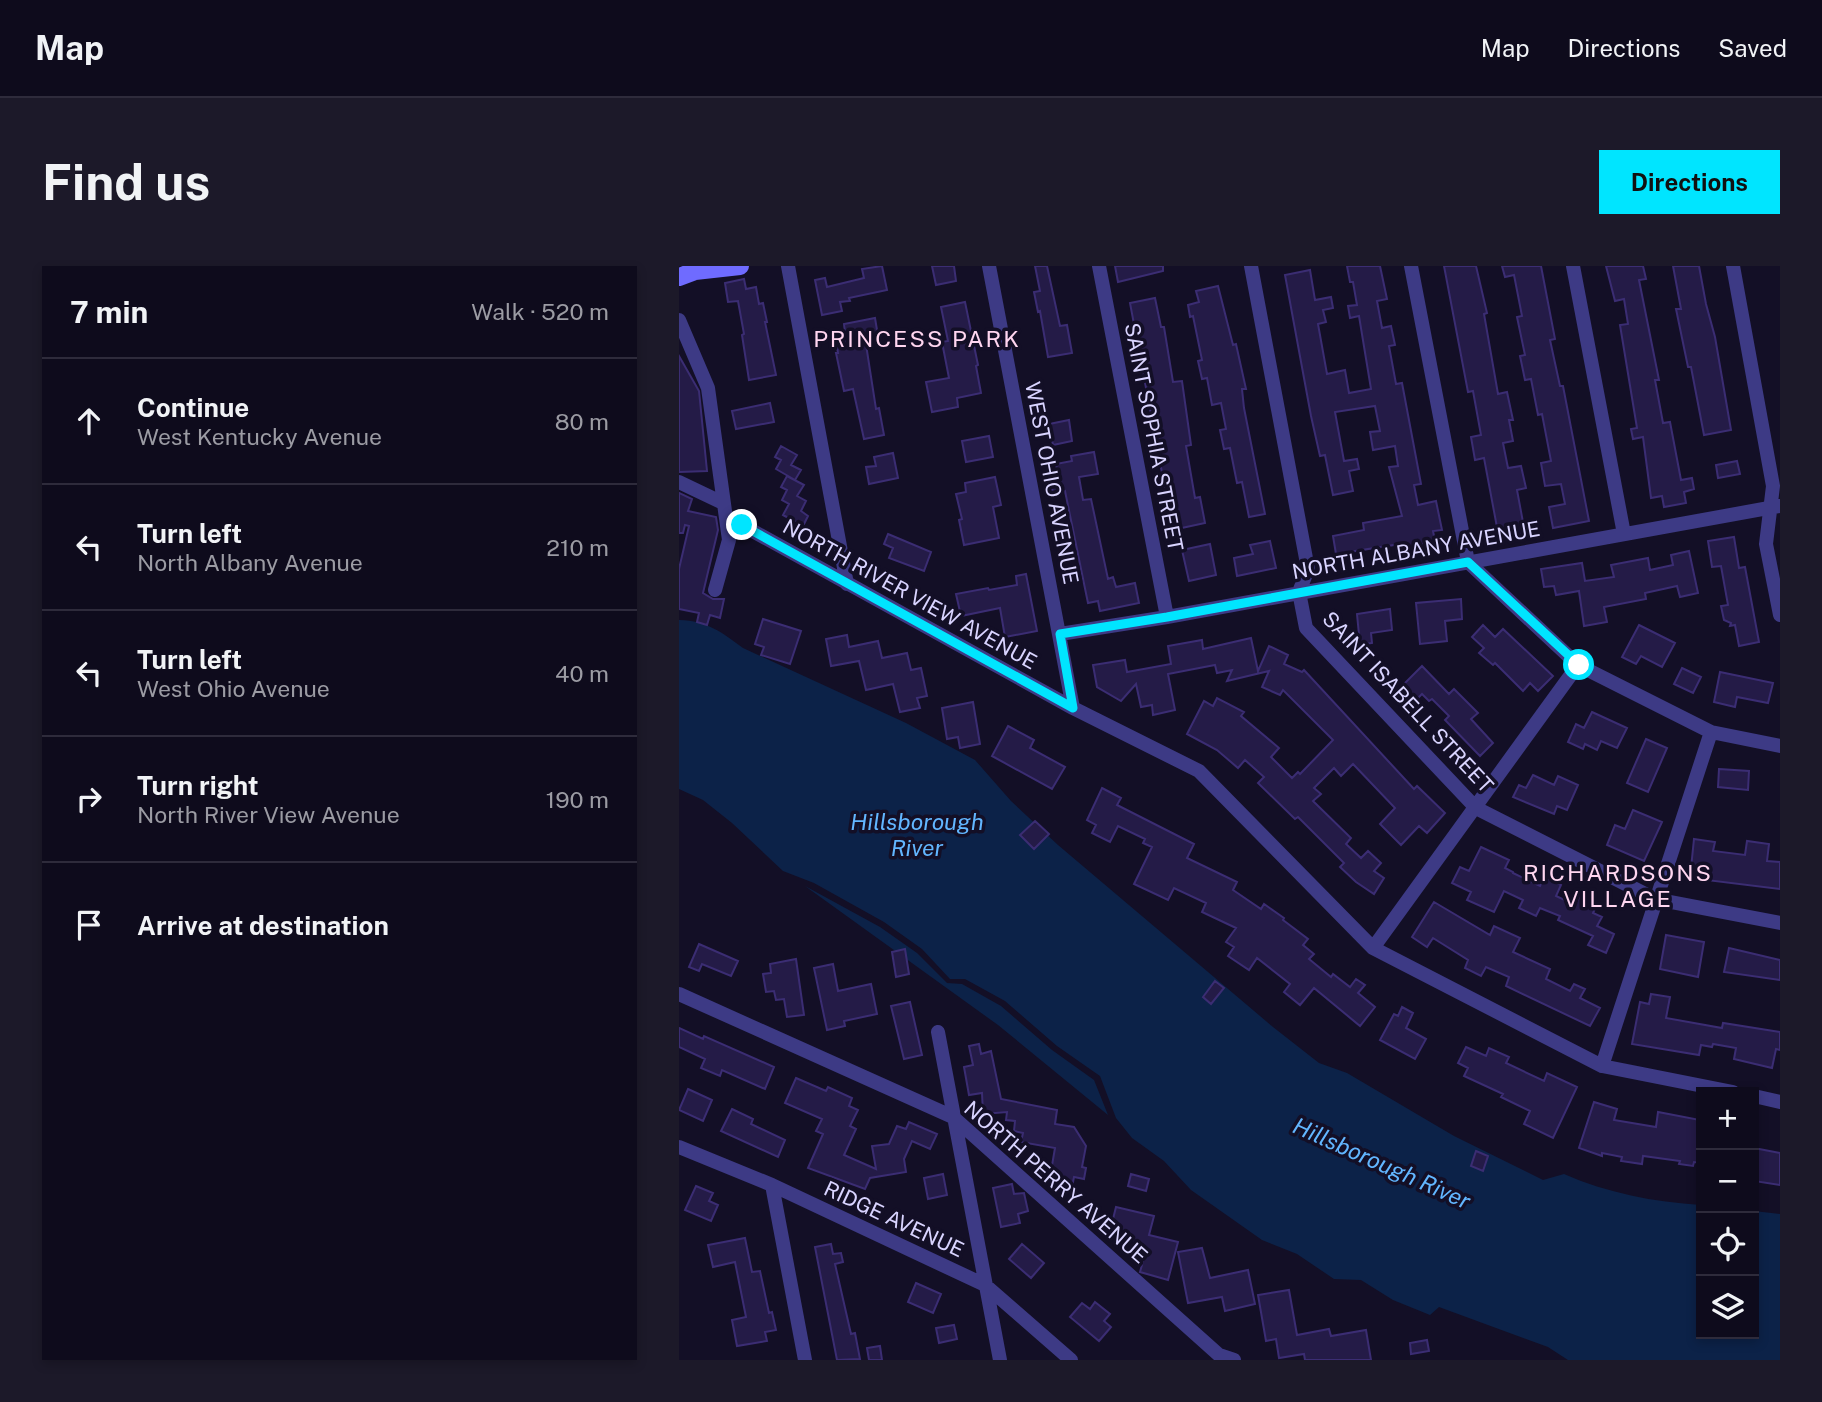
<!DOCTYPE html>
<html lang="en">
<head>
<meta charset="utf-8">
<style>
	body { margin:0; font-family:"Public Sans",sans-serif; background:#1c1929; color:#f1f3f6 }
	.controls { position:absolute; right:21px; bottom:21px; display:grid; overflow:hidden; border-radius:0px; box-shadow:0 4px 10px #0003 }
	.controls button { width:63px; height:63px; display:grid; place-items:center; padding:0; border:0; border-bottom:2px solid #2e2b3b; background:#0e0b1c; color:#f1f3f6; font:35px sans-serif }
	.stop { position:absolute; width:21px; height:21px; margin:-16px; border:5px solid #00e5ff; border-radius:50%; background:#fff }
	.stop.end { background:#00e5ff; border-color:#fff; box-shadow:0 2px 7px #0008 }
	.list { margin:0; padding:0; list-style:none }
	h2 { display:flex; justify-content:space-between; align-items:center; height:91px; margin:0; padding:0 28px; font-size:30px }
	h2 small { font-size:23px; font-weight:400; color:#9b9ba3 }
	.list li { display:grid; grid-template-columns:46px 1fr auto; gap:21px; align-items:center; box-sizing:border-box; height:126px; padding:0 28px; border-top:2px solid #2e2b3b }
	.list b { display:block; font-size:26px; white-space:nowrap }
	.list p { margin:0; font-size:23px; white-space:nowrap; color:#9b9ba3 }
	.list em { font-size:23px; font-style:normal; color:#9b9ba3 }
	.icon { flex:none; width:38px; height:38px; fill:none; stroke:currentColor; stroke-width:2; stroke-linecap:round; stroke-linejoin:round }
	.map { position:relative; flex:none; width:1101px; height:1094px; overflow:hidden; border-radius:0px }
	header { display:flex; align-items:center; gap:42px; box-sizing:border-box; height:98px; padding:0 35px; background:#0e0b1c; border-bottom:2px solid #2e2b3b }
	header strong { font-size:33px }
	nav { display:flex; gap:38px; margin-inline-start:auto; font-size:24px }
	.intro { display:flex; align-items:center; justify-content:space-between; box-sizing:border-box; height:168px; padding:0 42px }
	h1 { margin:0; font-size:49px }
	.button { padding:18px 32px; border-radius:0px; background:#00e5ff; color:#111; font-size:24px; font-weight:700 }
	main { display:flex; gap:42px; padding:0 42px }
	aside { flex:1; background:#0e0b1c; border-radius:0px; box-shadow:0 4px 10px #0003 }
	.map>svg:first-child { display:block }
	.water { fill:#0c2248 }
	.building { fill:#241b47; stroke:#3b2d73; stroke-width:2 }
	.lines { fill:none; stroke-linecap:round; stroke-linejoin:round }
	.street { stroke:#3d3a85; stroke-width:14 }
	.secondary { stroke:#6f6bff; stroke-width:18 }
	.route { stroke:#00e5ff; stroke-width:9 }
	.labels { text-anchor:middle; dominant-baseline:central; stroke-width:7; stroke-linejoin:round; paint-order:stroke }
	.street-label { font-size:21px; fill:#d9d4ff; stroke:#130f26 }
	.neighbourhood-label { font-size:23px; letter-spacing:2px; fill:#ffd6f0; stroke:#130f26 }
	.water-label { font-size:23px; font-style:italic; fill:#62b6ff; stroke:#130f26 }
</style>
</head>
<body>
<header>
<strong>Map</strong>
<nav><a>Map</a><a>Directions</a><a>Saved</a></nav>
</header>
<div class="intro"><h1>Find us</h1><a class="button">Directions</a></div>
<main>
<aside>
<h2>7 min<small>Walk · 520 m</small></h2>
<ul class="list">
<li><svg class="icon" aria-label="ahead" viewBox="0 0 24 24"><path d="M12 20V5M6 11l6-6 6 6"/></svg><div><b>Continue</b><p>West Kentucky Avenue</p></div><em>80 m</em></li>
<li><svg class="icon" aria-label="left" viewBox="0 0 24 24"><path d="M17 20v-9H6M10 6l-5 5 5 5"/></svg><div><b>Turn left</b><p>North Albany Avenue</p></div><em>210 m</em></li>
<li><svg class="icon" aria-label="left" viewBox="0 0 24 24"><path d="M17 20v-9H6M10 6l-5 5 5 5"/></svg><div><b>Turn left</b><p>West Ohio Avenue</p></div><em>40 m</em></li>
<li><svg class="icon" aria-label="right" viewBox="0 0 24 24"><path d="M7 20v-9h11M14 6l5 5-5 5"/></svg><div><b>Turn right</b><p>North River View Avenue</p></div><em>190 m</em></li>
<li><svg class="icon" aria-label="arrive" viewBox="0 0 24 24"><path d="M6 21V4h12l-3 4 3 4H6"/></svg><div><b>Arrive at destination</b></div></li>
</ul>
</aside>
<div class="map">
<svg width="1101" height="1094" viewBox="0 0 1101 1094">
	<rect width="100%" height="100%" fill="#130f26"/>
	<path class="water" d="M 0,354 C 29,355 42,366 64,382 L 227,457 L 296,494 L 332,535 L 379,579 L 594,761 L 640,797 L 668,807 L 775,870 L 864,914 L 885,908 C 928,927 975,936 1022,939 L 1022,1068 L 1075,1068 L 1075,945 L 1101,948 L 1101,1094 L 889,1094 L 869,1081 L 760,1041 L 751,1049 L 714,1034 L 682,1014 L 655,1013 L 618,988 L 583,974 L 512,924 L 485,895 L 453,872 L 437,852 L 421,810 L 378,780 L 326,735 L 286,713 L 271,713 L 243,683 L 205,656 L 135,617 L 104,605 L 53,557 L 24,534 L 0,523 Z
		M 126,620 L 201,661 L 238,687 L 268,717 L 283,718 L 322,740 L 373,784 L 415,814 L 429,849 L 319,759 Z"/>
	<path class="building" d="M 203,0 L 208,24 L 170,32 L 171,35 L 161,36 L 163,45 L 143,49 L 136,14 L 146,12 L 148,21 L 185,12 L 183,3 Z
		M 253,0 L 275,0 L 277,15 L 257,19 Z
		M 356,0 L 368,0 L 381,60 L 388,59 L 393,87 L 369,91 L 361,45 L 359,46 L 355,26 L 361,25 Z
		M 436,0 L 484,0 L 484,5 L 439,16 Z
		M 668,0 L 701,0 L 708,33 L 698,35 L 703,62 L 712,60 L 716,79 L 710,80 L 717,118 L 723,117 L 742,218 L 735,219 L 739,239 L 757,235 L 763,264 L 754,265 L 756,275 L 729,281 L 728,277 L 657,288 L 654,270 L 685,264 L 684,257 L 723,250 L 710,201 L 719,200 L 716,180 L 694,184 L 691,166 L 701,165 L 696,140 L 656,146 L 665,195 L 678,193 L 680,203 L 670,205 L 674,225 L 654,229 L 646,189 L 641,190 L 632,150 L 606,9 L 631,4 L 636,34 L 652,31 L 654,42 L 644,44 L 647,56 L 639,58 L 648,108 L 666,104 L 670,127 L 692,123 L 680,50 L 671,52 L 669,40 L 678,39 L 674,16 L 671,16 Z
		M 765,0 L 797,0 L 808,47 L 805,48 L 819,128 L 828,126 L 834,154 L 830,154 L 834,175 L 824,177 L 829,202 L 842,200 L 847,222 L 838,224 L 846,267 L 820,272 L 805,192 L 796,194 L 792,171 L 802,169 L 794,125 L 789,126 Z
		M 823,0 L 862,0 L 876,73 L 871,74 L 881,120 L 884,120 L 910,255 L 874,262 L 870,241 L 886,238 L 882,218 L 866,220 L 862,197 L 872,195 L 863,148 L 859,149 L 852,113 L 846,114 L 841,90 L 846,89 L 838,51 L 843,50 L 835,9 L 826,11 Z
		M 927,0 L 964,0 L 967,13 L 960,14 L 980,114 L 976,114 L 984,157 L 991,156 L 1002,214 L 1013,212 L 1015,223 L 1005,226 L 1007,237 L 985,241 L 983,230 L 972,232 L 964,171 L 954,173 L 952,163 L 958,162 L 941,59 L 949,58 L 945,33 L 936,35 Z
		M 994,0 L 1020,0 L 1027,38 L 1036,71 L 1052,164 L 1025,169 L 1012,101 L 1009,101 L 997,43 L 1002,43 Z
		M 65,13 L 67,23 L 77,21 L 80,38 L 84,37 L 88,56 L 86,56 L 97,109 L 70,114 L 63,69 L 65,68 L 59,35 L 49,36 L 46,17 Z
		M 539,20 L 554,79 L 557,78 L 567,123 L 563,123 L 565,142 L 586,248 L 570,251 L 563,216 L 558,217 L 551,182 L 545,183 L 541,164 L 547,163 L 542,137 L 533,139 L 528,112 L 523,113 L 519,95 L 523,94 L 514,50 L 511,51 L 509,39 L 520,36 L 517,25 Z
		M 476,32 L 482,61 L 485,61 L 494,116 L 503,115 L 512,179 L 507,180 L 516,232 L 521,231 L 526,257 L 498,263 L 491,227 L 487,228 L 451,37 Z
		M 286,36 L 299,99 L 297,100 L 302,127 L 278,132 L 279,141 L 253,146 L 247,116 L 270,112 L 263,76 L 269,75 L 262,41 Z
		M 196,52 L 199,70 L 186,72 L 197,143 L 200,142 L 205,169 L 185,173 L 174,123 L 165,125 L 157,87 L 159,87 L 156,68 L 166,67 L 165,58 Z
		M 0,90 L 20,125 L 28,205 L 0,206 Z
		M 91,137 L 95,156 L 57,163 L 53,145 Z
		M 390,154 L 393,175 L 374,179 L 370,158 Z
		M 310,170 L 314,191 L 287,196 L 283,175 Z
		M 102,180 L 118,189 L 112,199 L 122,204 L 116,214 L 97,203 L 102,194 L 96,191 Z
		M 415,186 L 419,208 L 400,211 L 404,234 L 412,233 L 429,313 L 434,311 L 437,321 L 456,317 L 460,337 L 421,345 L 419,335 L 409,337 L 386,225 L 374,227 L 370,205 L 378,204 L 377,198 L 393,195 L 392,190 Z
		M 214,187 L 219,212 L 190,218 L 187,201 L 197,200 L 195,191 Z
		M 1058,195 L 1061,208 L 1039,212 L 1037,199 Z
		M 108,210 L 125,219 L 118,230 L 127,235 L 122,245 L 129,250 L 124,260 L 104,249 L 110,238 L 103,234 L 108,224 L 102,221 Z
		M 316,211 L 322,239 L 314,241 L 320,272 L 285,279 L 280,254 L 283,253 L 277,228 L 287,226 L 286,217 Z
		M 0,227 L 13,233 L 9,245 L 37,251 L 39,264 L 24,327 L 34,333 L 45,333 L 41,352 L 31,349 L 28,359 L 18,356 L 20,347 L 0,343 L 0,303 L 10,260 L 6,259 L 4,267 L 0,267 Z
		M 209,268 L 252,286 L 245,305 L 210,292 L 214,282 L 205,278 Z
		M 1055,271 L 1060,302 L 1066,301 L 1080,376 L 1060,380 L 1056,359 L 1051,360 L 1052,357 L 1045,354 L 1042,340 L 1049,339 L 1042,300 L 1033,301 L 1029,275 Z
		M 591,275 L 597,302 L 558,310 L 555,292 L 574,288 L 571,279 Z
		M 531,278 L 537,309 L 510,315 L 503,284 Z
		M 1010,285 L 1019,327 L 1001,331 L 998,320 L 966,327 L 967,333 L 925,341 L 928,356 L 905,360 L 900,325 L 877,329 L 875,320 L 865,321 L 862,303 L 903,297 L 906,315 L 935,311 L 932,299 L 969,292 L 971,304 L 994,299 L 992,289 Z
		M 347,308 L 358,365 L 326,371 L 321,342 L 282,350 L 277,328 L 309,322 L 310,324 L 338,319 L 337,310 Z
		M 782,333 L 783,353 L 766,355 L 768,375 L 741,378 L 737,337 Z
		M 711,343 L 713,364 L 692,367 L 693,377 L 681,379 L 678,348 Z
		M 84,353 L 122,365 L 111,398 L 82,389 L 85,381 L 76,378 Z
		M 804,359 L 816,371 L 824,363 L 874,410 L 859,425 L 851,417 L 844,425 L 816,397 L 814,399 L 800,387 L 805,382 L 793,371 Z
		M 960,359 L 996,377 L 983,401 L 962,390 L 957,398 L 943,391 Z
		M 168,369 L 170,381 L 199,375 L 203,392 L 228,387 L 232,404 L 242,402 L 248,430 L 238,432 L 241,442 L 221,446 L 214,418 L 187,424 L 180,395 L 152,400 L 147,373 Z
		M 572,372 L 579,405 L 590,380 L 609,389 L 605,398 L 623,406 L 625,404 L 735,523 L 738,520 L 766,547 L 748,567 L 740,560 L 722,579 L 701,558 L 716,542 L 674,498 L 662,510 L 655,502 L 635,522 L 642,528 L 634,535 L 672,572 L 667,578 L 682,592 L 689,585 L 702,597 L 695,605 L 705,612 L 695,628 L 677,616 L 661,601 L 665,597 L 619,551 L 616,553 L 579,517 L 585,511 L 566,494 L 559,502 L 538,484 L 508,468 L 525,435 L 534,440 L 538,432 L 565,446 L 562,450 L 600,482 L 592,491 L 613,512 L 619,506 L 621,508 L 654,474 L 604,424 L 601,429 L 583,421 L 590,405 L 548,415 L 553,404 L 538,407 L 536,399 L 489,408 L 496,444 L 474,449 L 473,439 L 462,441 L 457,418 L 442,435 L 418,421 L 414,399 L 446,394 L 448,406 L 492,398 L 489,380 L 523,374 L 524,383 Z
		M 743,400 L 770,428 L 775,423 L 799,447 L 792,453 L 814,477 L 801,490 L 766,454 L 770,450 L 753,433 L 750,435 L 743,428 L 736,435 L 722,421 Z
		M 1003,402 L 1022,411 L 1014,427 L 995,418 Z
		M 1041,406 L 1094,417 L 1089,437 L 1058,431 L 1056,441 L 1035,436 Z
		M 294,436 L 301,478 L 281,482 L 279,471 L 268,473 L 263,442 Z
		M 913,446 L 948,462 L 938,482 L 922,475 L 918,484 L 906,478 L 904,483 L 889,476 L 897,458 L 905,462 Z
		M 329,460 L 355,474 L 351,482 L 386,501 L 373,523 L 313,490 Z
		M 967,473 L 988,482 L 969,526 L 948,517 Z
		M 1040,503 L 1070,505 L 1069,524 L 1039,521 Z
		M 854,509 L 875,519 L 879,510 L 899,519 L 888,544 L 878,540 L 875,548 L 834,531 L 840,519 L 847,522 Z
		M 423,522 L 442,532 L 438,539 L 515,578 L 508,592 L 558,616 L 554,624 L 582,643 L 585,638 L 605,652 L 604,654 L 629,673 L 624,679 L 635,688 L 630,693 L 652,711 L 654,708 L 671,721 L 677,713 L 686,719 L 679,727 L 696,741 L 681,760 L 635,722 L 621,739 L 605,726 L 611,718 L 578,692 L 570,704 L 549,690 L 555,681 L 547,676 L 557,662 L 523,646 L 527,637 L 495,622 L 489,634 L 455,618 L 473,581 L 464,577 L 466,573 L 439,560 L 431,576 L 413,567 L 417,559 L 408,554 Z
		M 954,544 L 983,556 L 965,595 L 928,579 L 936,559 L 946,563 Z
		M 356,555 L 370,568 L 355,583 L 341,569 Z
		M 1015,573 L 1036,576 L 1034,585 L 1066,589 L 1068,575 L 1090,578 L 1088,595 L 1101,596 L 1101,623 L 1011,612 Z
		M 802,581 L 830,594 L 826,602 L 834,606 L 834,607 L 861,620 L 865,611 L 882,619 L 877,630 L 896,639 L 901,630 L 918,638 L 914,647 L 923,651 L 918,660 L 935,668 L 927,687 L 909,679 L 914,670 L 879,654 L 881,650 L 861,642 L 857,650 L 840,642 L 844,634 L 825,625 L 815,646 L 788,634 L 792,626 L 773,617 L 781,601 L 790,605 Z
		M 755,636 L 811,669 L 815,660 L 841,672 L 834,686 L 871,703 L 867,713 L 891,725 L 895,718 L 906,723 L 901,732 L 921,742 L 911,760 L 827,720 L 830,711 L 807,701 L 802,710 L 786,702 L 789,694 L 754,672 L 748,681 L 733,671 Z
		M 987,669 L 1025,676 L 1019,711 L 981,703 Z
		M 20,678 L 59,695 L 52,710 L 23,698 L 20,705 L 10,701 Z
		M 1050,682 L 1101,694 L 1101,714 L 1045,706 Z
		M 226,683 L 230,708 L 217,711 L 213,686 Z
		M 117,693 L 125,749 L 108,751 L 105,733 L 97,734 L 95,725 L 87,726 L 84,708 L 92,707 L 91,698 Z
		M 154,698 L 159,725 L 192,718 L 198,748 L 165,755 L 166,760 L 148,764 L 135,702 Z
		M 536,715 L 545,722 L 532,738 L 524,731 Z
		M 972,728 L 991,731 L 987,752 L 1043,762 L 1044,757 L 1101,766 L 1101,784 L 1097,783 L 1093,802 L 1055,793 L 1057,782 L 1034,778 L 1033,781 L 1022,779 L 1020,789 L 953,778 L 961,736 L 970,738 Z
		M 231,736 L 243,789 L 225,793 L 212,740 Z
		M 723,741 L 734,747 L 727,762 L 747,773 L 736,793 L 701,774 L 715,748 L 719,750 Z
		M 0,762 L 24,773 L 25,770 L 95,801 L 86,823 L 43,804 L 41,810 L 22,802 L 26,793 L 0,781 Z
		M 300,778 L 302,788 L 312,785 L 322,833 L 378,844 L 376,858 L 395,861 L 407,880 L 403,901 L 407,902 L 405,913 L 395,911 L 393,921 L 370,917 L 376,882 L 342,876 L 344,867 L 335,865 L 336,855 L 327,854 L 328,846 L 304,848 L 303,827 L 290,829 L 285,801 L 294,799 L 290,780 Z
		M 787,781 L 807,790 L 810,782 L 830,791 L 827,797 L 865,815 L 868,807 L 898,821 L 874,872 L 845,858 L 851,845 L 822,831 L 824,828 L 785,810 L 789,802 L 779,797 Z
		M 117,812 L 147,825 L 149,821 L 173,832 L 170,840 L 179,844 L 171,860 L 177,863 L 165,889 L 197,903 L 193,880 L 210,878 L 218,860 L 227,863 L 230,856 L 258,868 L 251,883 L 233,875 L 225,893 L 227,906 L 191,912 L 186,923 L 129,902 L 144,868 L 137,865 L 143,853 L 106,837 Z
		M 9,823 L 33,834 L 24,855 L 0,844 Z
		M 915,836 L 938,843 L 935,854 L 977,861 L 979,846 L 1021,854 L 1022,897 L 1015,896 L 1014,900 L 1000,898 L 1001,895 L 964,890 L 963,898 L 942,895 L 943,891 L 923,887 L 923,890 L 900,882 Z
		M 53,843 L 74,853 L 72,858 L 106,874 L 99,891 L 42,865 Z
		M 1075,882 L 1101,887 L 1101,919 L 1075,915 Z
		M 797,885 L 809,890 L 804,905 L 792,900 Z
		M 264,908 L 268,929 L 249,933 L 245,912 Z
		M 452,908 L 470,913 L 467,925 L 449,920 Z
		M 333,918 L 335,928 L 345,927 L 349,945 L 339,948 L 341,957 L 322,961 L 314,922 Z
		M 17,920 L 34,927 L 30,935 L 39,939 L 32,955 L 6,944 Z
		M 437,941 L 475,950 L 470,969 L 499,976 L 489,1014 L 461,1006 L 466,988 L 456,985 L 459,976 L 430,969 Z
		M 66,972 L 73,1006 L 81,1005 L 90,1047 L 93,1046 L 97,1064 L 86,1066 L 88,1075 L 58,1080 L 53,1054 L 67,1051 L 56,996 L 34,1001 L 29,979 Z
		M 152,978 L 154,988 L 162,987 L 164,996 L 156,998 L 172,1068 L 176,1067 L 181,1093 L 158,1094 L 136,981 Z
		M 343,978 L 365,997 L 352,1012 L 330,993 Z
		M 523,982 L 531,1012 L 569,1004 L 576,1038 L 546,1045 L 543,1031 L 509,1037 L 499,986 Z
		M 237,1017 L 262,1028 L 254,1047 L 229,1036 Z
		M 610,1024 L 618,1069 L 650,1063 L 652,1070 L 687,1064 L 692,1094 L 626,1094 L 625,1088 L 600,1092 L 597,1073 L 587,1075 L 579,1029 Z
		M 416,1036 L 431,1048 L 425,1055 L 432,1061 L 420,1075 L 391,1051 L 403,1037 L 411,1043 Z
		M 275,1059 L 278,1073 L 260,1077 L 257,1062 Z
		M 748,1074 L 750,1085 L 732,1088 L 731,1077 Z
		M 201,1080 L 203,1094 L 190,1094 L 188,1082 Z"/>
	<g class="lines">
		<path class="street" d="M 109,0 L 168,318
			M 310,0 L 394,442
			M 420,0 L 488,351
			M 572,0 L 629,303 L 620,326 L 627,362 L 797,542 L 976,633 L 1101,657
			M 732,0 L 789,296 L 899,399 L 1032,466 L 1101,480
			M 894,0 L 945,268
			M 1054,0 L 1094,220 L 1087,278 L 1101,349
			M 0,54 L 29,122 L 50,274 L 36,324
			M 0,216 L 44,237
			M 63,259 L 394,442 L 520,505 L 694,682 L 923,800 L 1054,826
			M 381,368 L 488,351 L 1101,240
			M 694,682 L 899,399
			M 0,728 L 274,851 L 540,1089 L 555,1094
			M 259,766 L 321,1094
			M 923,800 L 1032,466
			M 1075,830 L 1101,836
			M 0,881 L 93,919 L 306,1019 L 392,1094
			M 93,919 L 126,1094"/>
		<path class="secondary" d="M 0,11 L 16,5 L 61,0"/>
	</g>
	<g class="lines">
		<path class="route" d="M 63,259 L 394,442 L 381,368 L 488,351 L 789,296 L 900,399"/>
	</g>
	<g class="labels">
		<g class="street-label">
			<text transform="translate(475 171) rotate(79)">SAINT SOPHIA STREET</text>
			<text transform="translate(373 217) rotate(79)">WEST OHIO AVENUE</text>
			<text transform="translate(737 284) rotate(-10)">NORTH ALBANY AVENUE</text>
			<text transform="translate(231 328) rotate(29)">NORTH RIVER VIEW AVENUE</text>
			<text transform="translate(729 436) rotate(47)">SAINT ISABELL STREET</text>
			<text transform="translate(377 916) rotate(41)">NORTH PERRY AVENUE</text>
			<text transform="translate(215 953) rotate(25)">RIDGE AVENUE</text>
		</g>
		<g class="neighbourhood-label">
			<text x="238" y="72">PRINCESS PARK</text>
			<text x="939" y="606">RICHARDSONS<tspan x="939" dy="26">VILLAGE</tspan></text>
		</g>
		<g class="water-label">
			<text x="238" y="555">Hillsborough<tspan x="238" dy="26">River</tspan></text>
			<text transform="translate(703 897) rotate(24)">Hillsborough River</text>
		</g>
	</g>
</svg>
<div class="controls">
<button>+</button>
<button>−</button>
<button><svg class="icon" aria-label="locate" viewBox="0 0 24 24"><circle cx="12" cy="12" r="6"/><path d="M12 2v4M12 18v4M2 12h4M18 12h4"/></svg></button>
<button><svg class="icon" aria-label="layers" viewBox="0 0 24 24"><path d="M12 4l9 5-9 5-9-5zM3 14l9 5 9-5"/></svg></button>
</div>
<div class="stop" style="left:900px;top:399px"></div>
<div class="stop end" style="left:63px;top:259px"></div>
</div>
</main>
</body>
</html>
